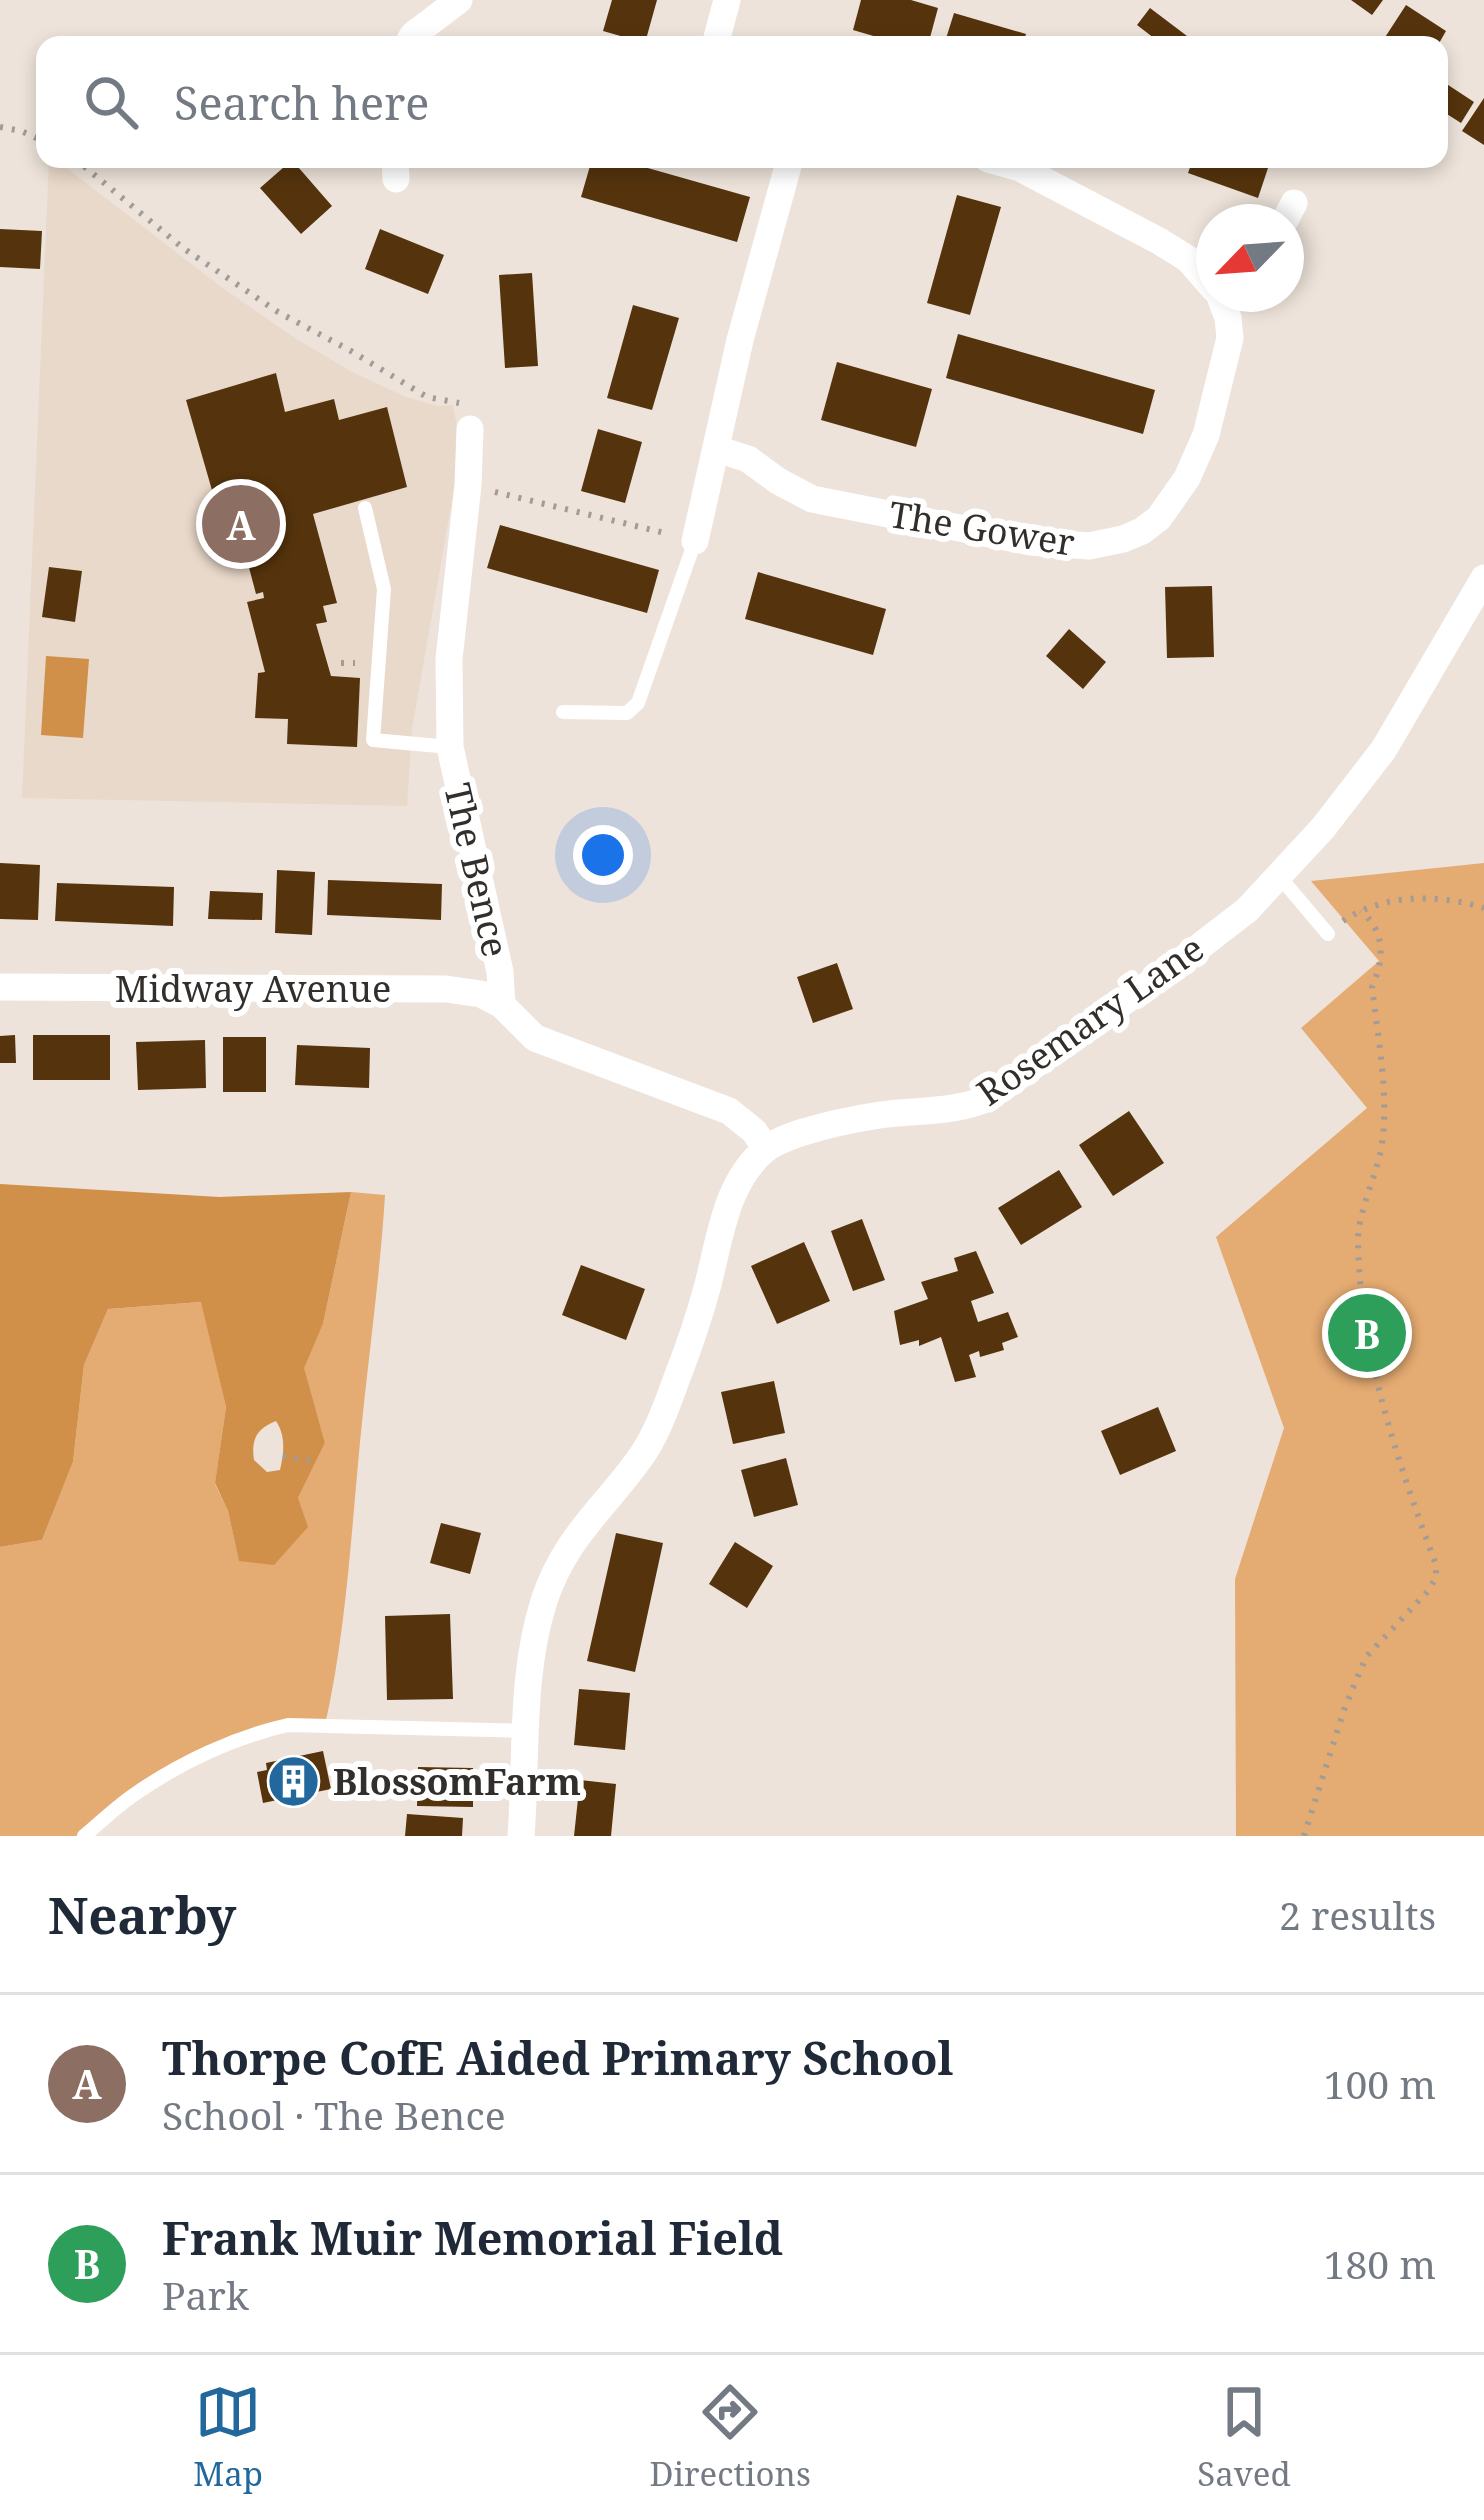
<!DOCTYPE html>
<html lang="en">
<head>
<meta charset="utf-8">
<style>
	body { margin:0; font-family:"Noto Serif",serif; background:#f6f6f7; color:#1f2937 }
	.compass { position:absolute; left:1196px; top:204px; width:108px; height:108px; border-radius:50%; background:#fff; box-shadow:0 6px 18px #0003; rotate:245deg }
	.you { position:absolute; left:603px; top:855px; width:42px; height:42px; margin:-30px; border:9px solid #fff; border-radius:50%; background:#1a73e8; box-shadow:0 0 0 18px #1a73e833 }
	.badge { display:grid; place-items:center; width:78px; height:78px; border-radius:50%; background:#23689d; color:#fff; font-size:39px; font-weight:700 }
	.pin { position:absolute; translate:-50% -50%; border:6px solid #fff; box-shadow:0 3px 12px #0006 }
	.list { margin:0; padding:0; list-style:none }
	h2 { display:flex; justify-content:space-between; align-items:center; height:156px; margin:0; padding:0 48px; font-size:51px }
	h2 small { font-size:39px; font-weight:400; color:#747a83 }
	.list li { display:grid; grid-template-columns:78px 1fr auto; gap:36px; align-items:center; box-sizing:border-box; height:180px; padding:0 48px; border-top:3px solid #e0e1e3 }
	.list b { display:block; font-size:45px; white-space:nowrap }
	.list p { margin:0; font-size:39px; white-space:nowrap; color:#747a83 }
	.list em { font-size:39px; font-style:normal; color:#747a83 }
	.icon { flex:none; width:66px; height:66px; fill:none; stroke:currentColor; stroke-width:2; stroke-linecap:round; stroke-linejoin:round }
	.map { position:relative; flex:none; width:1484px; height:1836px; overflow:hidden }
	.search { position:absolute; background:#fff; box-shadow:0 6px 18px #0003; left:36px; right:36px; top:36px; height:132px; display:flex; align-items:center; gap:30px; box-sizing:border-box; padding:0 42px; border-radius:24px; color:#747a83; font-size:45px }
	.sheet { height:516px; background:#fff }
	nav { display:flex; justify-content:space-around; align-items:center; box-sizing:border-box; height:168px; border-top:3px solid #e0e1e3; background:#fff; font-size:33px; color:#747a83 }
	nav a { display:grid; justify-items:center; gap:6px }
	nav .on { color:#23689d }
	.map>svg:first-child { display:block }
	.built { fill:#e9d9ca }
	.green { fill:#e4ab72 }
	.water { fill:#d0904a; fill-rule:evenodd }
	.building { fill:#55340d }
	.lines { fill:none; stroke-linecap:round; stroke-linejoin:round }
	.path { stroke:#a39b95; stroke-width:6; stroke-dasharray:3 9; stroke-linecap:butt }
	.service { stroke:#fff; stroke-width:14 }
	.minor { stroke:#fff; stroke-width:27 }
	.labels { text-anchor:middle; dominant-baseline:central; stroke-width:12; stroke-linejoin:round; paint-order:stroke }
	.street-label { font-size:36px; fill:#322e2b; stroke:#fff }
	.poi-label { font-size:36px; font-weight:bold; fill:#322e2b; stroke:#fff; text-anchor:start }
</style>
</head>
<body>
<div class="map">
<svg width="1484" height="1836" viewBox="0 0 1484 1836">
	<rect width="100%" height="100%" fill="#ede3da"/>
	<path class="built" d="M 49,159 L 55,159 L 224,289 L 295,338 L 352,372 L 406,397 L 438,406 L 453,405 L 461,449 L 412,729 L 407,806 L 22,798 Z"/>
	<path class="green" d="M 1484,863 L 1484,1836 L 1236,1836 L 1235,1579 L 1284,1428 L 1216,1237 L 1367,1108 L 1301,1028 L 1379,961 L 1311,881 Z
		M 351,1192 L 385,1195 C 380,1277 368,1359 360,1442 C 351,1536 346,1632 325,1725 L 288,1725 L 194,1760 L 84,1836 L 0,1836 L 0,1547 L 42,1540 L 73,1462 L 84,1365 L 108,1309 L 202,1302 L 226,1407 L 215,1484 L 228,1511 L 239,1560 L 298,1498 L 325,1443 L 303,1368 L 323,1324 Z"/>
	<path class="water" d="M 46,656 L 89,659 L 83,738 L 41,735 Z
		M 0,1184 L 219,1197 L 351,1192 L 323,1324 L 304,1368 L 325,1443 L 298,1498 L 308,1527 L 274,1565 L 239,1561 L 228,1511 L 215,1483 L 226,1407 L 201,1302 L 108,1309 L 84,1365 L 73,1462 L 42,1540 L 0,1547 ZM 276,1421 C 286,1436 284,1453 280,1470 L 267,1472 L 254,1460 C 251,1440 256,1429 276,1421 Z"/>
	<path class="building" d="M 612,0 L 657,0 L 645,43 L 603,31 Z
		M 861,0 L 911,0 L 938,8 L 928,45 L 904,45 L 853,30 Z
		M 1351,0 L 1383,0 L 1372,15 Z
		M 1406,5 L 1446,31 L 1438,45 L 1380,45 Z
		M 1150,8 L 1187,36 L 1180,45 L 1163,45 L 1137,25 Z
		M 954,13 L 1026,34 L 1023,45 L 944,45 Z
		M 1439,79 L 1474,102 L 1461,123 L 1439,109 Z
		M 1484,98 L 1484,145 L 1462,131 Z
		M 592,159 L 616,159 L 750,197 L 737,242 L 581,197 Z
		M 1193,159 L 1271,159 L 1258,198 L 1188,173 Z
		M 292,160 L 332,206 L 301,234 L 260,188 Z
		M 957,195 L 1001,207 L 970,315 L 927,303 Z
		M 0,229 L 42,231 L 40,269 L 0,267 Z
		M 380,229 L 444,255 L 428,294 L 365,269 Z
		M 532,273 L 538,366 L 505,368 L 499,275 Z
		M 633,305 L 679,318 L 652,410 L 607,398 Z
		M 958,334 L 1155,390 L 1143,434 L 946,378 Z
		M 837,362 L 932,389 L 916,447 L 821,420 Z
		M 276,373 L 285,412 L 334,399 L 339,420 L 387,407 L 407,487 L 313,514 L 337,603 L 323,606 L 327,622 L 316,624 L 331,676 L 360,678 L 357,747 L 287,744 L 288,719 L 255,718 L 258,673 L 265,672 L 247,602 L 264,598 L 263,592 L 256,594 L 247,560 L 253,558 L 240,513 L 220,518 L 186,400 Z
		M 598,429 L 642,442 L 625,503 L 581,491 Z
		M 500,525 L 659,570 L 647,613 L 487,568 Z
		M 49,567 L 82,571 L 75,622 L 42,617 Z
		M 758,572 L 886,609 L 873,655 L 745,619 Z
		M 1212,586 L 1214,657 L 1167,658 L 1165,587 Z
		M 1069,629 L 1106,662 L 1083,689 L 1046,656 Z
		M 0,863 L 40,865 L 38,920 L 0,919 Z
		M 277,870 L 315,872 L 312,935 L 275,933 Z
		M 328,880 L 442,884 L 441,920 L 327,915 Z
		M 57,883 L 174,887 L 173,926 L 55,921 Z
		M 210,891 L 263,893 L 262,920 L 208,919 Z
		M 837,963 L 853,1009 L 813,1023 L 797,977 Z
		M 15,1035 L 16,1063 L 0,1063 L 0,1036 Z
		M 33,1035 L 110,1035 L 110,1080 L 33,1080 Z
		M 223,1037 L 266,1037 L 266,1092 L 223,1092 Z
		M 205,1040 L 206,1088 L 138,1090 L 136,1042 Z
		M 297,1045 L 370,1048 L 369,1088 L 295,1085 Z
		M 1129,1111 L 1164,1163 L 1113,1196 L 1079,1145 Z
		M 1059,1170 L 1082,1207 L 1021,1245 L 998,1208 Z
		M 862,1219 L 885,1280 L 853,1291 L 831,1231 Z
		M 804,1242 L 830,1301 L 777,1324 L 751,1266 Z
		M 976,1251 L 994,1293 L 971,1301 L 978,1322 L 1008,1312 L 1018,1337 L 1002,1343 L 1004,1350 L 980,1357 L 979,1351 L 969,1355 L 976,1377 L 955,1382 L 941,1337 L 919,1346 L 919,1340 L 900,1345 L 894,1311 L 928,1299 L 921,1282 L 958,1271 L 954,1258 Z
		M 581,1265 L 645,1289 L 626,1340 L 562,1315 Z
		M 774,1381 L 785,1433 L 733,1444 L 721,1392 Z
		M 1158,1407 L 1176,1451 L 1120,1475 L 1101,1431 Z
		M 786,1458 L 798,1505 L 754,1517 L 741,1470 Z
		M 441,1523 L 481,1533 L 470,1574 L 430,1563 Z
		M 616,1533 L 663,1543 L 635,1672 L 587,1661 Z
		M 735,1542 L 773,1566 L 747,1608 L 709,1584 Z
		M 450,1614 L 453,1699 L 387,1700 L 385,1616 Z
		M 579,1689 L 630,1693 L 625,1750 L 574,1745 Z
		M 323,1751 L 331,1789 L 263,1803 L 257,1772 L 267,1770 L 266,1763 Z
		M 334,1764 L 351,1764 L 351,1788 L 335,1788 Z
		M 418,1767 L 473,1768 L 473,1807 L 417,1806 Z
		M 580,1780 L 616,1784 L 611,1836 L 574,1836 Z
		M 407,1814 L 463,1818 L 462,1836 L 405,1836 Z"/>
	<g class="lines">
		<path class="path" d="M 0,127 L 21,131 L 45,142
			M 75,159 L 183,248 L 278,312 L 351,351 L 427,397 L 459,403
			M 495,492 L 669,534
			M 341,663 L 355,663
			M 1343,921 C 1384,893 1439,894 1484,908
			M 283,1456 L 316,1462
			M 1304,1836 L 1345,1707 L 1366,1657 L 1427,1592 L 1436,1578 L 1436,1565 C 1398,1462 1360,1354 1358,1242 C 1358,1210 1377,1176 1382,1144 C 1389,1091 1378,1040 1372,987 C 1384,960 1386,932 1361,911"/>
		<path class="service" d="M 365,508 L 384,589 L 373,740 L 450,747
			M 563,712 L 627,713 L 638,703 L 695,541
			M 1279,876 L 1328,934
			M 84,1836 C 101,1822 117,1806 135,1794 C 181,1762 235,1737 288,1725 L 526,1731"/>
		<path class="minor" d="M 407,45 L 413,35 L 459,0
			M 715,45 L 727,0
			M 395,159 L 396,179
			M 988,159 L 1020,168 L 1159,241 L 1188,259 L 1214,289
			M 1284,222 L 1294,203
			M 470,429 L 468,485 L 449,659 L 450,747 L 500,972 L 502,1005 L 535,1038 L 729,1111 L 754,1131 L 766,1149
			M 717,449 L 748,459 L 778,481 L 812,499 L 1031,542 L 1089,546 L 1123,539 L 1142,531 L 1159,518 L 1187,478 L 1206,435 L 1230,338 L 1228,318 L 1219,294
			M 695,541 L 740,340 L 790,159
			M 0,987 L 446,989 L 481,994 L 502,1005
			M 521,1836 C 527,1758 520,1676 544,1601 C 565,1537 603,1510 640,1458 C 657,1435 668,1402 678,1375 C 689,1347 699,1317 707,1288 C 720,1240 725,1181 767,1148 C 777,1141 789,1137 800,1133 C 826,1125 853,1119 880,1115 C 916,1110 955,1113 988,1098 L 1173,967 L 1247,910 L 1323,828 L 1384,749 L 1484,578"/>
	</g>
	<defs>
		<symbol id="building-disc" viewBox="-11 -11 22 22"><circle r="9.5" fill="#23689d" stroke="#fff"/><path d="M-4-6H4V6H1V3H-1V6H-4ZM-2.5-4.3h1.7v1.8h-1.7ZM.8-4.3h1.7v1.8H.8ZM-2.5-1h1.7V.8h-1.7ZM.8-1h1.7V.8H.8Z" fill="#fff"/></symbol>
	</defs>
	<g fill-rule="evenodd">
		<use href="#building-disc" x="264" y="1752" width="59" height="59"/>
	</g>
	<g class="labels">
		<g class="street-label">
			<text transform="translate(982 528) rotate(9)">The Gower</text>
			<text transform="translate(477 870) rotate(77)">The Bence</text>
			<text x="253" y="988">Midway Avenue</text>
			<text transform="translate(1090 1020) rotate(-35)">Rosemary Lane</text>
		</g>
		<g class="poi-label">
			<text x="333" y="1781">BlossomFarm</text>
		</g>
	</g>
</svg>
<svg class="compass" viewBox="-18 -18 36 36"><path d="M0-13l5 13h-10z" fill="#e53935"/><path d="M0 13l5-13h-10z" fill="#747a83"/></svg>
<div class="you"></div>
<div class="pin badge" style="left:241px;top:524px;background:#8d6e63">A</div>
<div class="pin badge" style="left:1367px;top:1333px;background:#2e9e5b">B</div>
<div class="search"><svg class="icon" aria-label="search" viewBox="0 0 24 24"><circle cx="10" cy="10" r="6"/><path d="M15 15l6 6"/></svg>Search here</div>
</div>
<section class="sheet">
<h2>Nearby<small>2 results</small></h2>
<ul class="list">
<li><span class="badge" style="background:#8d6e63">A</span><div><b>Thorpe CofE Aided Primary School</b><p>School · The Bence</p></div><em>100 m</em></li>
<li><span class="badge" style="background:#2e9e5b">B</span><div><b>Frank Muir Memorial Field</b><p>Park</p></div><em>180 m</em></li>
</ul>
</section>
<nav>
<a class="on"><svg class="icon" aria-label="map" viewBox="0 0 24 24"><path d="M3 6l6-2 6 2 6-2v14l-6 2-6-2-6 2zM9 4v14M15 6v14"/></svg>Map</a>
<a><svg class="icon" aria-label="directions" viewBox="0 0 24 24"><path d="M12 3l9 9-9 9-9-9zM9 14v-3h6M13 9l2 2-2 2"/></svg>Directions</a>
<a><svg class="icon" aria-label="saved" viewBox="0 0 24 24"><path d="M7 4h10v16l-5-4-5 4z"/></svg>Saved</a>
</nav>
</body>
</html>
